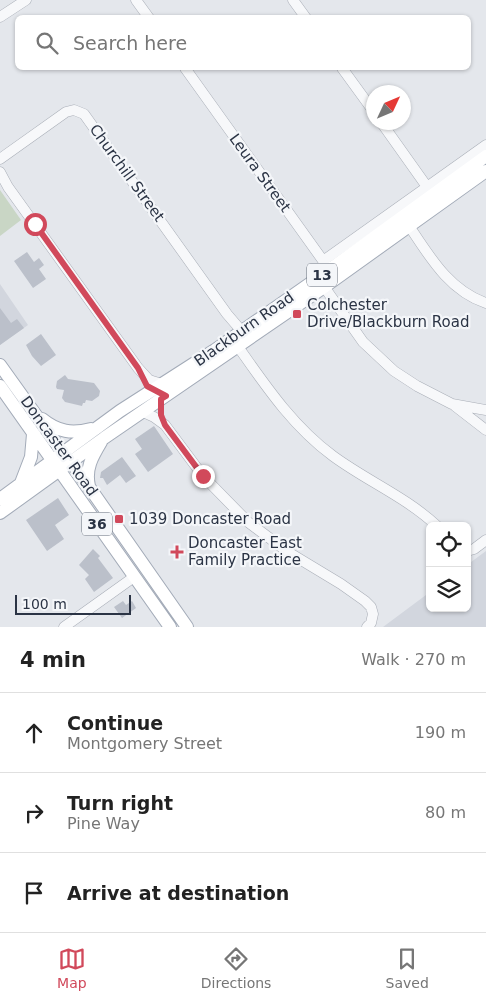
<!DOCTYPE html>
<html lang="en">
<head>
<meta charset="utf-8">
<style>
	body { margin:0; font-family:"DejaVu Sans",sans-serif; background:#f6f6f6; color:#222 }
	.controls { position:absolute; right:15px; bottom:15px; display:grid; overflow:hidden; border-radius:8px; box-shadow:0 1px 4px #0004 }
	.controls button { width:45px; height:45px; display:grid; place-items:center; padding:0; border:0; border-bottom:1px solid #e0e0e0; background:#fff; color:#222; font:25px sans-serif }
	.compass { position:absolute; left:366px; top:85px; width:45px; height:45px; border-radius:50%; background:#fff; box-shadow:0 1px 4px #0004; rotate:46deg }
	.scale { position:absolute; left:15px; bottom:12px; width:116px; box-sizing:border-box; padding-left:5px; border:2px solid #2b3445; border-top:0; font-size:14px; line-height:18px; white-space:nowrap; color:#2b3445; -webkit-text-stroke:4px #f4f6f9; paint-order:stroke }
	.stop { position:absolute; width:15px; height:15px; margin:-11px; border:4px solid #d1495b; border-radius:50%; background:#fff }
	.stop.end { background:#d1495b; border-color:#fff; box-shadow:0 1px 5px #0008 }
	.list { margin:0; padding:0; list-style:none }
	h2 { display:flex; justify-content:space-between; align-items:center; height:65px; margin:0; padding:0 20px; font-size:21px }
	h2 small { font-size:16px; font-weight:400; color:#767676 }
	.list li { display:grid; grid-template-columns:32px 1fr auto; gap:15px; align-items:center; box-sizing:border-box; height:80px; padding:0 20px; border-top:1px solid #e0e0e0 }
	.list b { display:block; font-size:19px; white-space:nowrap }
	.list p { margin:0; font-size:16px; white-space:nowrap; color:#767676 }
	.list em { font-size:16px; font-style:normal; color:#767676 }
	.icon { flex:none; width:28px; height:28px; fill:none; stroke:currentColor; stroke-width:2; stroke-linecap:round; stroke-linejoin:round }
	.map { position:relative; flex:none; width:486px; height:627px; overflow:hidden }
	.search { position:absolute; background:#fff; box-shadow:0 1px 4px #0004; left:15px; right:15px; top:15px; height:55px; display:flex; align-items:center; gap:12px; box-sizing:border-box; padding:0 18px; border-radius:8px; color:#767676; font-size:19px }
	.sheet { height:305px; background:#fff }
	nav { display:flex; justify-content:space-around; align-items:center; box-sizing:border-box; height:70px; border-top:1px solid #e0e0e0; background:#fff; font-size:14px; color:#767676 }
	nav a { display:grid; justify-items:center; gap:2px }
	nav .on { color:#d1495b }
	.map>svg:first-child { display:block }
	.built { fill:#d2d6de }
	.green { fill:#c9d6c5 }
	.building { fill:#bbc0ca }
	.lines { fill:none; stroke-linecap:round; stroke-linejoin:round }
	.minor-casing { stroke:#a9aeb7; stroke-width:11 }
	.major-casing { stroke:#a3abb8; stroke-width:14 }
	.minor { stroke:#f7f8fa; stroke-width:10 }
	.major { stroke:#fff; stroke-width:12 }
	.route { stroke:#d1495b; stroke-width:6 }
	.poi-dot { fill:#d1495b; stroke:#f4f6f9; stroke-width:2 }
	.labels { text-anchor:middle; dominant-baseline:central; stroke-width:4.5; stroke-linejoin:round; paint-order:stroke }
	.shield { fill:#f4f6f9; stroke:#676e7b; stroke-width:1 }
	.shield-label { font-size:14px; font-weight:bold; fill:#2b3445 }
	.street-label { font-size:15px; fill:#2b3445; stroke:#f4f6f9 }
	.poi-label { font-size:15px; fill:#2b3445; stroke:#f4f6f9; text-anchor:start }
</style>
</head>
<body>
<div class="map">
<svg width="486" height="627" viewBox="0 0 486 627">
	<rect width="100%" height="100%" fill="#e4e7ec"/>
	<path class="built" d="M 0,284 L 28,325 L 0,345 Z
		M 486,551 L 486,627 L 383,627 L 430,592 L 430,608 L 467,608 L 467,565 Z"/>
	<path class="green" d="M 0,190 L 21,220 L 0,236 Z"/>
	<path class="building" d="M 27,252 L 34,262 L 39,258 L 44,265 L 39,269 L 46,279 L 33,288 L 14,261 Z
		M 0,308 L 11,323 L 17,319 L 24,328 L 0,345 Z
		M 41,334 L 56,355 L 41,366 L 32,356 L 26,345 Z
		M 65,375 L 68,379 L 94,383 L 100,391 L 99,396 L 92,401 L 86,400 L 85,403 L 83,403 L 82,406 L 65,402 L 62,398 L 64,390 L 57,389 L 56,387 L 57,381 Z
		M 154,426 L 173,454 L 148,472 L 135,454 L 142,449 L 135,439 Z
		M 122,457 L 136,476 L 126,483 L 120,475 L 107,485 L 103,478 L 100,478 L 101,472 Z
		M 58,498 L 69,515 L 55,525 L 64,539 L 47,551 L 26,520 Z
		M 93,549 L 100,556 L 98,558 L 113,578 L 94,592 L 85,579 L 89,575 L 79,565 Z
		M 123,601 L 126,605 L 132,601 L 136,608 L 122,618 L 114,607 Z"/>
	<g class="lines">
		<defs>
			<path id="minor" d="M 136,0 L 149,18
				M 293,0 L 306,18
				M 0,17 L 26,0
				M 185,68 L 334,276
				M 342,68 L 374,112
				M 381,122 L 430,191
				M 0,159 L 66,112 L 74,110 L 84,114 L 227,314 L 245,335
				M 0,172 L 8,187 L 138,368 L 149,380 L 162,384
				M 405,220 C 427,252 447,290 486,303
				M 323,261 L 486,145
				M 320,281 L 363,342 L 394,371 L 417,386 L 452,404 L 486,410
				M 234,341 C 263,382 291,425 333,456 C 367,481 406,497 437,526
				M 455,406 L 486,430
				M 143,412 L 154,417 L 165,425 L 203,476 L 248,522 L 288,552 L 341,584 L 365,601 L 371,607 L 373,614 L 371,623 L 367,627
				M 467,551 L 474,549 L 486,540
				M 64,627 L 134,577"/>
			<path id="major" d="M 0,365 L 63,453 L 78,471 L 187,627
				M 0,386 L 170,627
				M 42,419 C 58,432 72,434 91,429
				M 21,483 L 31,457 L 33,434
				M 89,486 C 85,469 92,457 101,442
				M 0,499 L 120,411 L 215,350 L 318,278 L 486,156
				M 0,513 L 104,438 L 324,287 L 486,171"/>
		</defs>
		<use href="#minor" class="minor-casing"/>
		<use href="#major" class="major-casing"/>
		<use href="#minor" class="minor"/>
		<use href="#major" class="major"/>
	</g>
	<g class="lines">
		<path class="route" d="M 35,224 L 138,368 L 147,386 L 166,396 L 161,399 L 161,415 L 165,425 L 203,476"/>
	</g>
	<g class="poi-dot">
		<rect x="292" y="309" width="10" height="10" rx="2.5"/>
		<rect x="114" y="514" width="10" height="10" rx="2.5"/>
		<path d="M174.5 544.5h5v5h5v5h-5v5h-5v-5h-5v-5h5z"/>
	</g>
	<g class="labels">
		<g class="shield">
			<rect x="307" y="263.5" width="30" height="23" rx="4"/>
			<rect x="82" y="512.5" width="30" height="23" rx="4"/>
		</g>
		<g class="shield-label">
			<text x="322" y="275">13</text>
			<text x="97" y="524">36</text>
		</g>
		<g class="street-label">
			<text transform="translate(127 173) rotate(54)">Churchill Street</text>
			<text transform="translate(260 173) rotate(54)">Leura Street</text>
			<text transform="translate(244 329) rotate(-35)">Blackburn Road</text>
			<text transform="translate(59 446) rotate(54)">Doncaster Road</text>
		</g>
		<g class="poi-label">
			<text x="307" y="305">Colchester<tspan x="307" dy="17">Drive/Blackburn Road</tspan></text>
			<text x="129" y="519">1039 Doncaster Road</text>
			<text x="188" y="543">Doncaster East<tspan x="188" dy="17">Family Practice</tspan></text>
		</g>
	</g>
</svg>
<div class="controls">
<button><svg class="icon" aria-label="locate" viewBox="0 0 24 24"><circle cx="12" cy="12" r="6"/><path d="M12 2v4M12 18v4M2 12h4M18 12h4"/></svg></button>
<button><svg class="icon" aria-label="layers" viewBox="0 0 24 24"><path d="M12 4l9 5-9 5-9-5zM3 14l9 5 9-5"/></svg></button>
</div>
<svg class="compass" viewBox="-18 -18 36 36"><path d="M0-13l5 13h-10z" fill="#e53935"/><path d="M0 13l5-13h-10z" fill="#767676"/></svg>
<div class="scale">100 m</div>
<div class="stop" style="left:35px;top:224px"></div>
<div class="stop end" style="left:203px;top:476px"></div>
<div class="search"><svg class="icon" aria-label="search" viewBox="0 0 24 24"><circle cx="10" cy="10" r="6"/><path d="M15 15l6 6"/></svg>Search here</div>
</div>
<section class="sheet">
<h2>4 min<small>Walk · 270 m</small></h2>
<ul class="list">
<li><svg class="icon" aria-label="ahead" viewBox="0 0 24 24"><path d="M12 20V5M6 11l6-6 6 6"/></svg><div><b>Continue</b><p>Montgomery Street</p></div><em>190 m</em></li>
<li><svg class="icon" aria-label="right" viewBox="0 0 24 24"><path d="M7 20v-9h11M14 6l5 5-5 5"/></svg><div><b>Turn right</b><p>Pine Way</p></div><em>80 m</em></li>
<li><svg class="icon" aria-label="arrive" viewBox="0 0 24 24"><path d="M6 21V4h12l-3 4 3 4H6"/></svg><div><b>Arrive at destination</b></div></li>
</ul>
</section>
<nav>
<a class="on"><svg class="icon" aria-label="map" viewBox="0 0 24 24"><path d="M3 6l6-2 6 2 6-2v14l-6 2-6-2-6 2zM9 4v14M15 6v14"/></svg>Map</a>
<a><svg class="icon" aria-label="directions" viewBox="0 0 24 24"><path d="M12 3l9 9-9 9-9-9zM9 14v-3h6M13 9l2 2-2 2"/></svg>Directions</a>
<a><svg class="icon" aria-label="saved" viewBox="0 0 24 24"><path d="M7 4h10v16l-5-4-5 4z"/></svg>Saved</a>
</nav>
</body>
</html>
